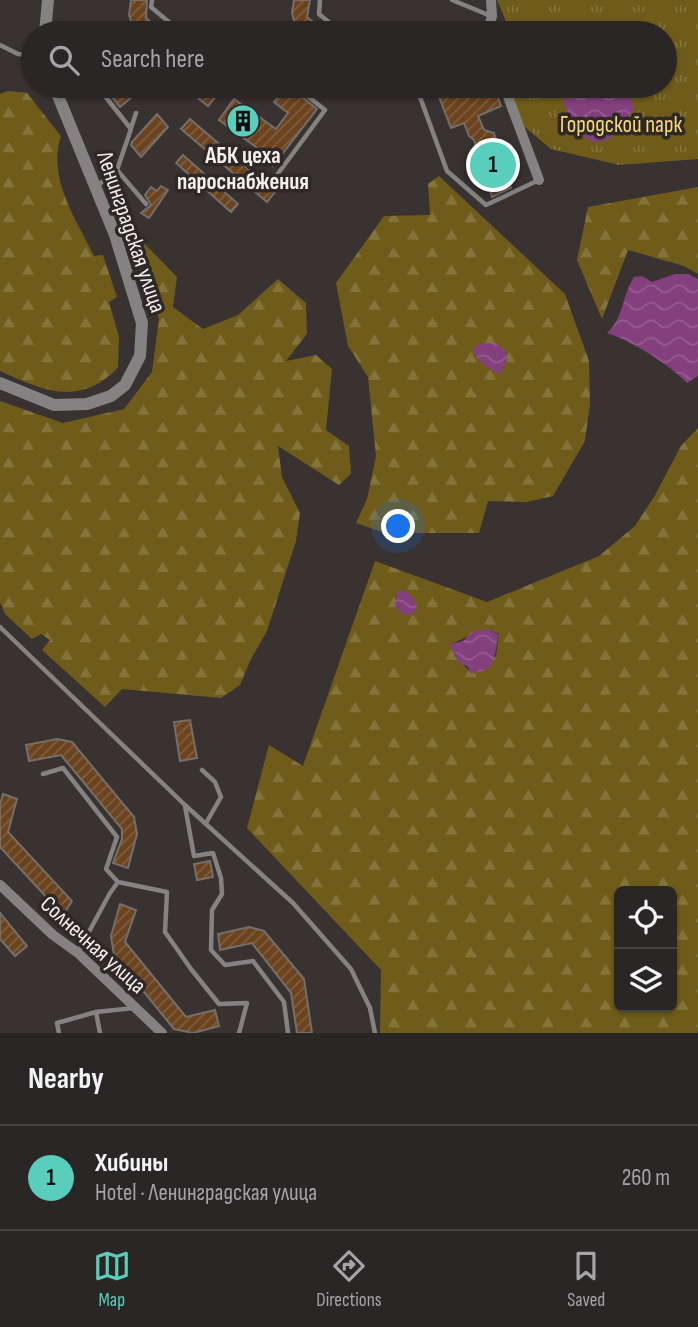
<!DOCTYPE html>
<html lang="en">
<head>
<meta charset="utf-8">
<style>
	body { margin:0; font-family:"Sofia Sans Condensed",sans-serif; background:#322e2d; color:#f1f3f6 }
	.controls { position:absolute; right:21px; bottom:21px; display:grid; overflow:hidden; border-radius:10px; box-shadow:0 2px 5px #0004 }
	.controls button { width:63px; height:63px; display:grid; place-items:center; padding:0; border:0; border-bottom:2px solid #464342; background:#2a2625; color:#f1f3f6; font:35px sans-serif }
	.you { position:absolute; left:399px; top:527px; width:24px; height:24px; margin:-18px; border:5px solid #fff; border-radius:50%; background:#1a73e8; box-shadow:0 0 0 10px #1a73e833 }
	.badge { display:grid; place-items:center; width:46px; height:46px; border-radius:50%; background:#5acebd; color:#111; font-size:23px; font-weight:700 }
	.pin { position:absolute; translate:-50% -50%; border:4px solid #fff; box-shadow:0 2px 7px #0006 }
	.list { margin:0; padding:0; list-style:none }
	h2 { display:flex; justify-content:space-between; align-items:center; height:91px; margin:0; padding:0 28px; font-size:30px }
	h2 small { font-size:23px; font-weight:400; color:#a5a5a7 }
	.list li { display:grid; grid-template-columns:46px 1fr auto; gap:21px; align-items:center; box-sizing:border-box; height:105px; padding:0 28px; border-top:2px solid #464342 }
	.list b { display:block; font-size:26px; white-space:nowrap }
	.list p { margin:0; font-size:23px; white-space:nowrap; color:#a5a5a7 }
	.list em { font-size:23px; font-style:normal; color:#a5a5a7 }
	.icon { flex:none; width:38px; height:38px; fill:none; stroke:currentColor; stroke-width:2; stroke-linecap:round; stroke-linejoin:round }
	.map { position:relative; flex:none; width:698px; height:1033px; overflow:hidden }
	.search { position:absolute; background:#2a2625; box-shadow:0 2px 5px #0004; left:21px; right:21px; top:21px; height:77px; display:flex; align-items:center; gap:18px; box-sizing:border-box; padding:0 24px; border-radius:38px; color:#a5a5a7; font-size:26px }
	.sheet { height:196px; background:#2a2625 }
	nav { display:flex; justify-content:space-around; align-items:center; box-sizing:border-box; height:98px; border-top:2px solid #464342; background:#2a2625; font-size:19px; color:#a5a5a7 }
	nav a { display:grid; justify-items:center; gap:4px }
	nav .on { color:#5acebd }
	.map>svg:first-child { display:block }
	.forest { fill:url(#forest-firs); fill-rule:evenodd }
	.park { fill:url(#park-tufts) }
	.water { fill:url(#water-waves) }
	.building { fill:url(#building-hatch); stroke:#756f6b; stroke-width:2 }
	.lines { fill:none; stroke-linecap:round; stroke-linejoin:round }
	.service { stroke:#858283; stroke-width:4.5 }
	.minor { stroke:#858283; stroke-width:10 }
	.tertiary { stroke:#858283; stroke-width:12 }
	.labels { text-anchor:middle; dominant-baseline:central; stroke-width:7; stroke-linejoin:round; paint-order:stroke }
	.park-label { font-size:23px; fill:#fbda76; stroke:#2e2827 }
	.poi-label { font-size:23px; font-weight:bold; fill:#f4f0ef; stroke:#2e2827 }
	.street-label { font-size:23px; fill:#f4f0ef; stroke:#2e2827 }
</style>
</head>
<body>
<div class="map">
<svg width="698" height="1033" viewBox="0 0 698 1033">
	<defs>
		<pattern id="forest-firs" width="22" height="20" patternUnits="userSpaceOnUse" patternTransform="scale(1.75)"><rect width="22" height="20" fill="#6f5c1a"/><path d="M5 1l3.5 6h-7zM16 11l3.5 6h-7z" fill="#84743c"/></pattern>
		<pattern id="park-tufts" width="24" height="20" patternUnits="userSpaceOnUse" patternTransform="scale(1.75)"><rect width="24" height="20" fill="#6f5c1a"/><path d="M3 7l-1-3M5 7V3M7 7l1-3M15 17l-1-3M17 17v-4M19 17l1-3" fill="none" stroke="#84743c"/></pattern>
		<pattern id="water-waves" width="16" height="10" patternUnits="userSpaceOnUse" patternTransform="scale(1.75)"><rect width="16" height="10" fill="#843f7e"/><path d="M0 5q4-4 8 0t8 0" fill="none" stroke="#965b91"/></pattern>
		<pattern id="building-hatch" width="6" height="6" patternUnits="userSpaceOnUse" patternTransform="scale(1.75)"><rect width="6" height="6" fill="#6b431e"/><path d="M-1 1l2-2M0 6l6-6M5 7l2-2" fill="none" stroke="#815e3f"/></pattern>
	</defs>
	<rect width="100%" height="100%" fill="#383231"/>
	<path class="forest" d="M 8,91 L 27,93 L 61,136 C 47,178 76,219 94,256 L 103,255 L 117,297 L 109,302 L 119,337 L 118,368 C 79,407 44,391 0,371 L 0,94 Z
		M 439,176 L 565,294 L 589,361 L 590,404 L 585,441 L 553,496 L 527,502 L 488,501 L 479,533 L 385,533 L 356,523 L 367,499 L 376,456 L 368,377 L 348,346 L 336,283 L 384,216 L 430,215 L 428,184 Z
		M 698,187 L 698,274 L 684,266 L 628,250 L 602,319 L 577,260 L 588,207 Z
		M 143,242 L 177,277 L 173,307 L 203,329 L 238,315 L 278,279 L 306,303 L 307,334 L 286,361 L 316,355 L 332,369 L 326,430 L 349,446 L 351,474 L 339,485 L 278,446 L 282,477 L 300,513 L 296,541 L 267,631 L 250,661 L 240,685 L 221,698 L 122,689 L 105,707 L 42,650 L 50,640 L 41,634 L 32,639 L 5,614 L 0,602 L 0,401 L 63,423 L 124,409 L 152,372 L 159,319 L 129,243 Z
		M 698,428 L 698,1033 L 380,1033 L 381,970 L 247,828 L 269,745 L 303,766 L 375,561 L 487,602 L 599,556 L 635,526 L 654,497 L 681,446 ZM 489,629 L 499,634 L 496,656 L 471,673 L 455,656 L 451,644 C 464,638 475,633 489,629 ZM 619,891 L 672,891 L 672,1007 L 619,1007 Z"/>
	<path class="park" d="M 497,0 L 698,0 L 698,159 L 619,165 L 551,149 L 525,127 L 517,113 L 513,97 L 515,86 L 665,86 L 665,33 L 511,33 Z"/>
	<path class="water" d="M 561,86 L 627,86 L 634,109 C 627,117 619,133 610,138 C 581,156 562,106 561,86 Z
		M 675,274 L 688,274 L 698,279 L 698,376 L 687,383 C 670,365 632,341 607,333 C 624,318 622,295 634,277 L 642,276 L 652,282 Z
		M 487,343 L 495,343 L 506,351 L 507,361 L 500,374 C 488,368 479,363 473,351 L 477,345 Z
		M 401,590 C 411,593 415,598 417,608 L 413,614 L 404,615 L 395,606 L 397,594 Z
		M 489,629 L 499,635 C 493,654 499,672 471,673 L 467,666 L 459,663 L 450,644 L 463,641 L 474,631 Z"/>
	<path class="building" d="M 131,0 L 147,0 L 146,18 L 164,33 L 135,32 L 129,15 Z
		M 294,0 L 310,0 L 307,17 L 327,33 L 297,32 L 292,13 Z
		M 103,86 L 123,86 L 133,96 L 120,107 Z
		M 210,86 L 224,86 L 208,106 L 199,99 Z
		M 262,86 L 288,86 L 317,109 L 273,166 L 257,154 L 260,150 L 219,120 L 234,99 L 276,129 L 288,113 L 274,102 L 278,97 Z
		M 457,86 L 494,86 L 501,106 L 478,116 L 484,130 L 494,133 L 511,188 L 492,197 L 474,140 L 469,136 L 464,123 L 451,128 L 438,94 Z
		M 157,114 L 168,127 L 141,157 L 131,145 L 132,142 Z
		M 190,119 L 275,192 L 267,202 L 181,129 Z
		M 183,155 L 238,204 L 231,212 L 176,163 Z
		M 161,186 L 168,190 L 149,218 L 141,213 L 151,205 L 145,195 L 151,187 L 157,191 Z
		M 190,720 L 197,758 L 180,761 L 174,722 Z
		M 57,739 L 72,742 L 134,817 L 137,834 L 128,868 L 113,863 L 122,839 L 122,829 L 61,755 L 29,761 L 26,745 Z
		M 3,794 L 17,799 L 8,832 L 72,901 L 63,915 L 0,847 L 0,805 Z
		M 210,861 L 213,877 L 197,880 L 194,864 Z
		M 120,904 L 136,910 L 125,942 L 186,1017 L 215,1010 L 219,1026 L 193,1033 L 174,1029 L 114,955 L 111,936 Z
		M 0,913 L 27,946 L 15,956 L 0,939 Z
		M 249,927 L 264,931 L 304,979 L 312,1033 L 297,1033 L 291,993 L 252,943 L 220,950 L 218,934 Z"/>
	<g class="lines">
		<path class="service" d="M 152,0 L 151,7 L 182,33
			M 320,0 L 319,14 L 342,33
			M 452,0 L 491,16
			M 205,33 L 219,27 L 227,33
			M 0,45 L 18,54 L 33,56
			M 97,86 L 131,129 L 117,170 L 146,204
			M 416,86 L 447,171 L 486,205 L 539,180
			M 131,128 L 136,113
			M 274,179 L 325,110 L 295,86
			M 97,186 L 117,170
			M 0,627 L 185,805 L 293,903 L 351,969 L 370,1008 L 375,1033
			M 202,770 L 215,782 L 221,797 L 206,823
			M 43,774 L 63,768 L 117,837 L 106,869 L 118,882 L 110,893 L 78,952
			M 185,806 L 194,856 L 213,853 L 221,878 L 222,894 L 212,910 L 211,950 L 225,965 L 253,961 L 284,1002 L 288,1033
			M 118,882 L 167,892 L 165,932 L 191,969 L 219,1004 L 247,1003 L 239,1033
			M 96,1012 L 100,1033
			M 59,1033 L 57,1023 L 96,1012 L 134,1008"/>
		<path class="minor" d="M 487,33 L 492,16 L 491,0
			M 504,86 L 539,180
			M 0,885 L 53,935 L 78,953 L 162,1033"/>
		<path class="tertiary" d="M 45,33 L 48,0
			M 0,383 L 54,405 L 87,404 L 111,396 L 125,385 L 140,356 L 142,323 L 115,235 L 54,86"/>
	</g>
	<defs>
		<symbol id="building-disc" viewBox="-11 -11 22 22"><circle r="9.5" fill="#5acebd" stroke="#2e2827"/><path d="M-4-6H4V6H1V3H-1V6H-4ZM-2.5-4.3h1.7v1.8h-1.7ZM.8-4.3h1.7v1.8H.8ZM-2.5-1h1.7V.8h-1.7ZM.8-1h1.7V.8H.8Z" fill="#111"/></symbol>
	</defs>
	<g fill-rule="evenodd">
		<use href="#building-disc" x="224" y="102" width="38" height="38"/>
	</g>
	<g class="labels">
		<g class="park-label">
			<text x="621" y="125">Городской парк</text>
		</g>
		<g class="poi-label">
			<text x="243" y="156">АБК цеха<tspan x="243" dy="26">пароснабжения</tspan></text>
		</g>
		<g class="street-label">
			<text transform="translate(131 232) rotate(71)">Ленинградская улица</text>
			<text transform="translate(93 945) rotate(42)">Солнечная улица</text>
		</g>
	</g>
</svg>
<div class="controls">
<button><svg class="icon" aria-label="locate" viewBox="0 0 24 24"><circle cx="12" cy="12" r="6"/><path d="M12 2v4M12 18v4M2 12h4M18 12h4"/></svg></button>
<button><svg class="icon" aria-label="layers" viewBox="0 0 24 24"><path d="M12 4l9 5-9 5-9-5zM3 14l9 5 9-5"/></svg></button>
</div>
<div class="you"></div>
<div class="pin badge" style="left:493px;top:165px">1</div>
<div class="search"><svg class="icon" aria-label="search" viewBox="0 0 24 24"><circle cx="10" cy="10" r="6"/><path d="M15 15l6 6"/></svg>Search here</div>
</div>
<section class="sheet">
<h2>Nearby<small></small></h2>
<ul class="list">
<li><span class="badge">1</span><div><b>Хибины</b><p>Hotel · Ленинградская улица</p></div><em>260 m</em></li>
</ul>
</section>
<nav>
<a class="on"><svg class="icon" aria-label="map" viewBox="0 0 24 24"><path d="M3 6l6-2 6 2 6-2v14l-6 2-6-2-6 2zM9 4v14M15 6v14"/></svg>Map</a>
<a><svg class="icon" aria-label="directions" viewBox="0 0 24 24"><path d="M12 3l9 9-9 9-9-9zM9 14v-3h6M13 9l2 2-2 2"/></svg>Directions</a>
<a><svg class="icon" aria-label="saved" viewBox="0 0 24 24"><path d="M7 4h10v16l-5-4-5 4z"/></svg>Saved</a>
</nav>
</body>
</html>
